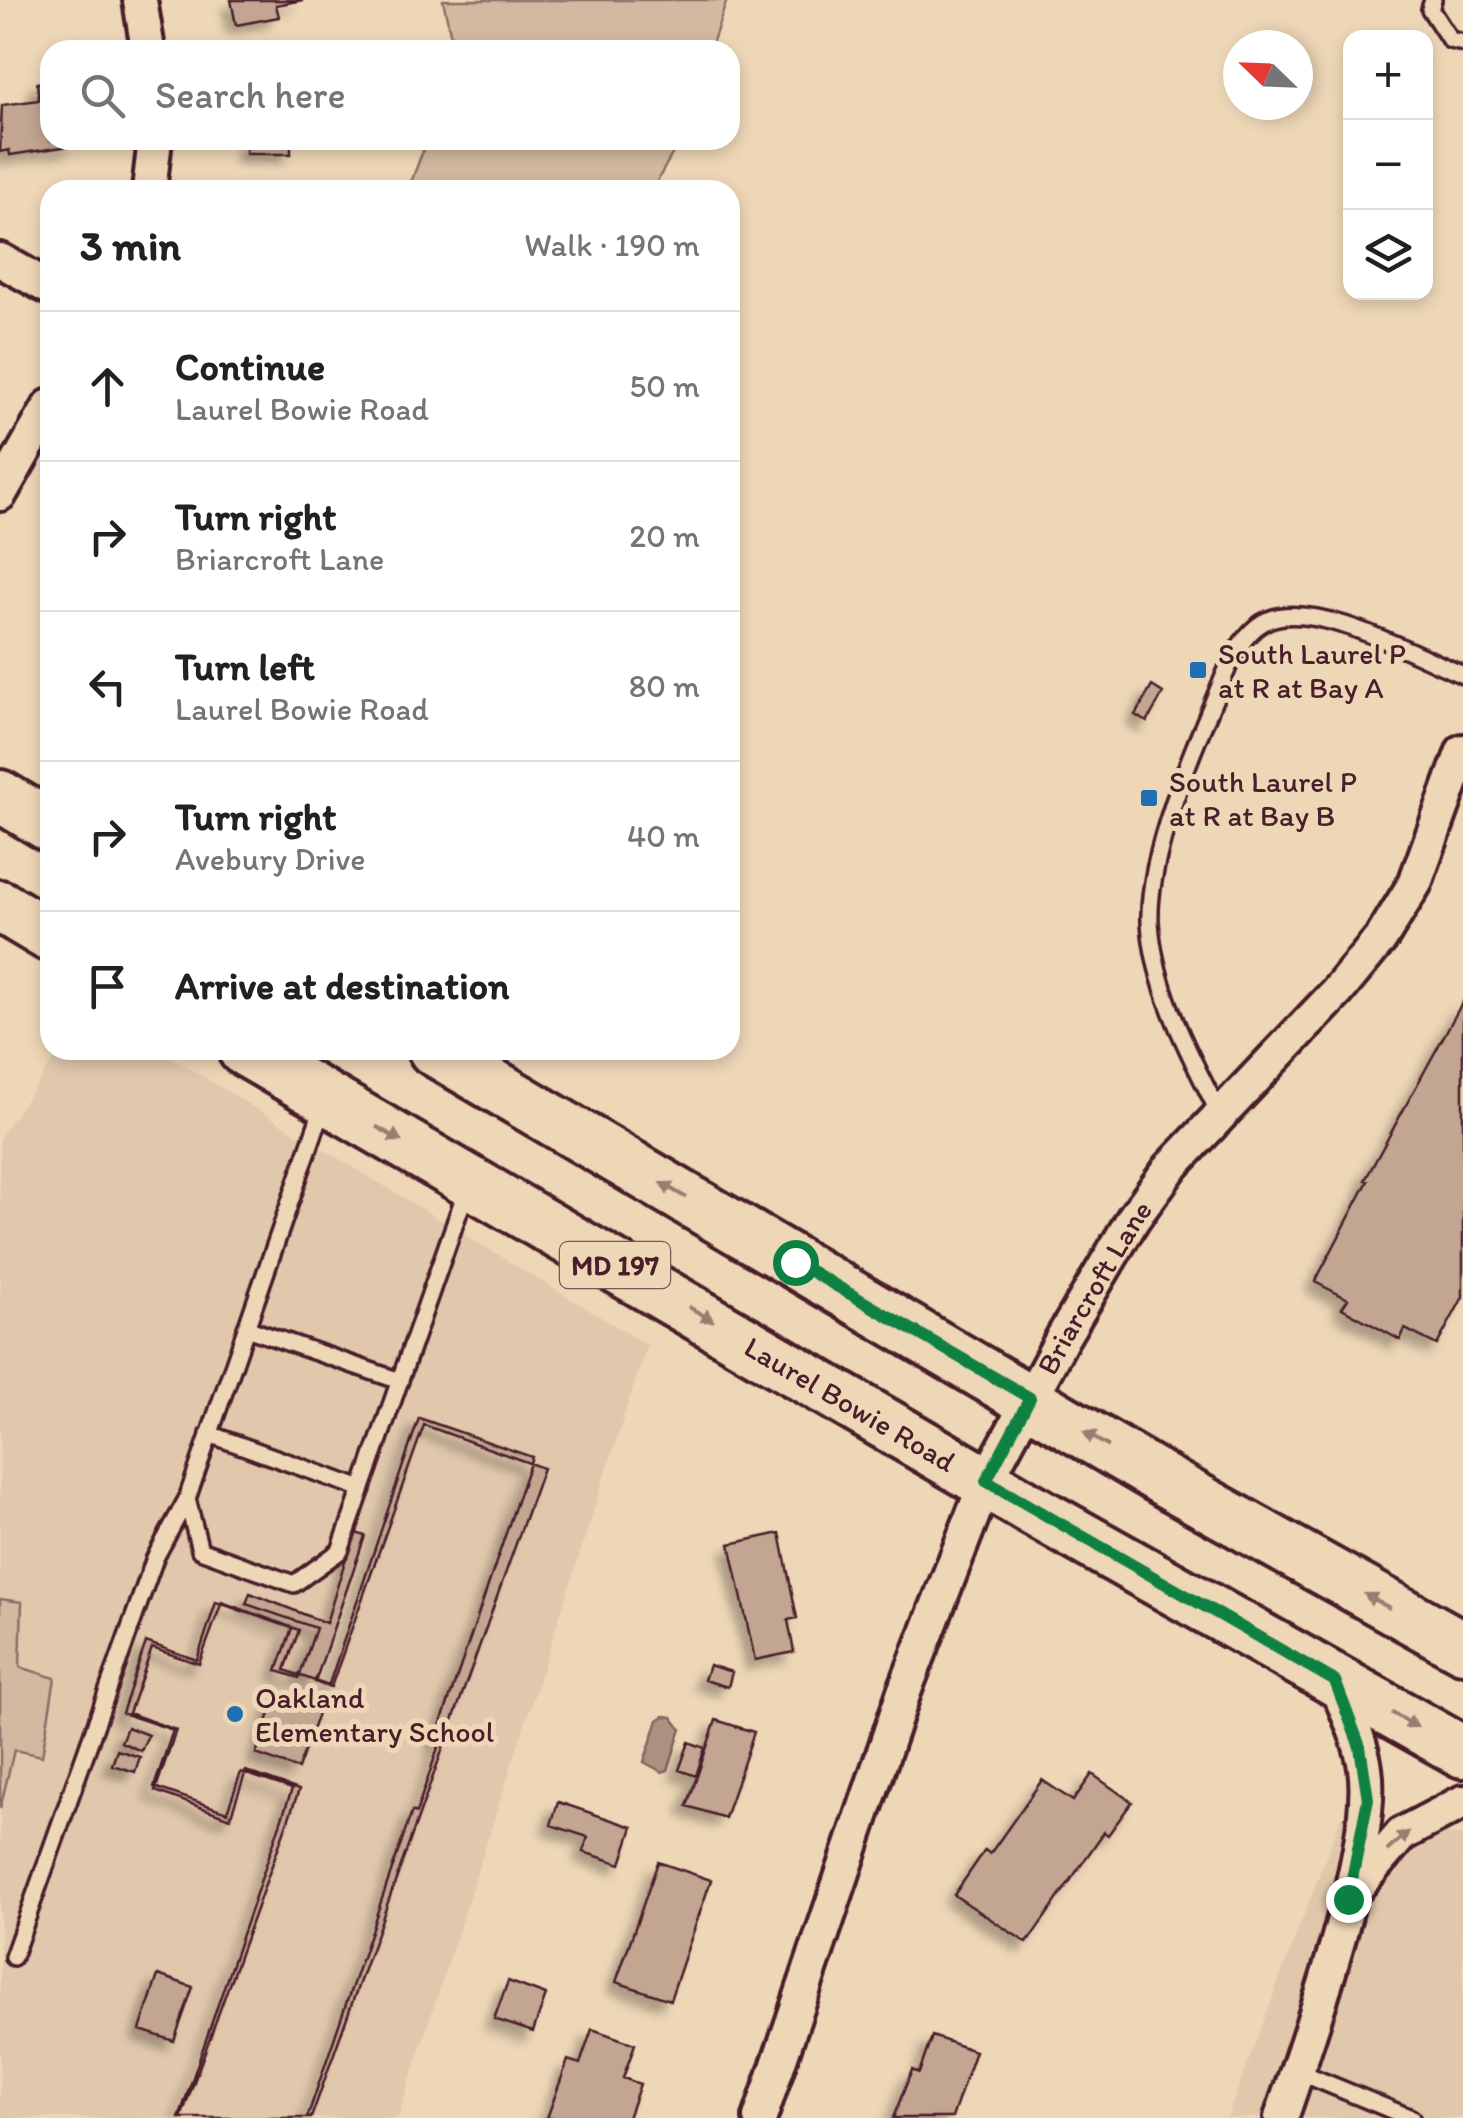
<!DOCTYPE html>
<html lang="en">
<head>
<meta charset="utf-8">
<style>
	body { margin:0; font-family:Itim,sans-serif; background:#f2f2f2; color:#202124 }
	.controls { position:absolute; right:30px; top:30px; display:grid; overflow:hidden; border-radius:20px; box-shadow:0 5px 15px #0003 }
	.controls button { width:90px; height:90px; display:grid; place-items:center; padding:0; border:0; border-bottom:2px solid #e0e0e0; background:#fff; color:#202124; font:50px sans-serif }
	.compass { position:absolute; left:1223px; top:30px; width:90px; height:90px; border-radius:50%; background:#fff; box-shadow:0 5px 15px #0003; rotate:293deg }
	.stop { position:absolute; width:30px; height:30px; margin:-22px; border:8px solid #0b8043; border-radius:50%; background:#fff }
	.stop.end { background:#0b8043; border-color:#fff; box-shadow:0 2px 10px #0008 }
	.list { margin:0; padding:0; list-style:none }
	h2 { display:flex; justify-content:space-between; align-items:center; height:130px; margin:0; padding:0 40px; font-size:42px }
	h2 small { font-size:32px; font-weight:400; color:#757577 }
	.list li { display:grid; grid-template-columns:65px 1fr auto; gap:30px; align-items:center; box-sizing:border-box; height:150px; padding:0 40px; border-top:2px solid #e0e0e0 }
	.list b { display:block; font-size:38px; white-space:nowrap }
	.list p { margin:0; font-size:32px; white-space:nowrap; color:#757577 }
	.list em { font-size:32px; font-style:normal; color:#757577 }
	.icon { flex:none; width:55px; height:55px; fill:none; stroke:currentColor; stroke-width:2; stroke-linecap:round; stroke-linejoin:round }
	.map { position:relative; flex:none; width:1463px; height:2118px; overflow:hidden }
	.search { position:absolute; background:#fff; box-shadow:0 5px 15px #0003; left:40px; top:40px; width:700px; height:110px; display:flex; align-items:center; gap:25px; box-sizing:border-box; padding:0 35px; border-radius:30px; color:#757577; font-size:38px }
	.panel { position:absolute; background:#fff; box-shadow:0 5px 15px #0003; left:40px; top:180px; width:700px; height:880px; border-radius:30px }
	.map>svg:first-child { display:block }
	.built { fill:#e1c8ac }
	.green { fill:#d3b9a0; stroke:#8e6c66; stroke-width:2.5 }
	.water { fill:#af9181; stroke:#87635f; stroke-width:2.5 }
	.building { fill:#c2a692; stroke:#4a1f2b; stroke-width:2.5; fill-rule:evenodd; filter:url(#shadow) }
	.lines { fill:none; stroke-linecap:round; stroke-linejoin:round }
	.lane-casing { stroke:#4a1f2b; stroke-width:22 }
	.street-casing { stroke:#4a1f2b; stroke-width:40 }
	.primary-casing { stroke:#4a1f2b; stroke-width:58 }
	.lane { stroke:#eed7b7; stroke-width:15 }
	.street { stroke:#eed7b7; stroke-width:32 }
	.primary { stroke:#eed7b7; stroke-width:50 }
	.oneway { fill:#9c7b71 }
	.route { stroke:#0b8043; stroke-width:12 }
	.poi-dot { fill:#1f6fb2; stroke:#eed7b7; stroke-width:4 }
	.labels { text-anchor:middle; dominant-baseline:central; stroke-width:10; stroke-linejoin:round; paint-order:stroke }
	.shield { fill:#eed7b7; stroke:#7b5655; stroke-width:2.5 }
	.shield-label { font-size:28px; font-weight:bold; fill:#4a1f2b }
	.poi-label { font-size:30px; fill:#4a1f2b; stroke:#eed7b7; text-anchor:start }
	.street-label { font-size:30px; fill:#4a1f2b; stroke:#eed7b7 }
</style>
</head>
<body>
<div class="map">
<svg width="1463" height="2118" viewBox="0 0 1463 2118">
	<defs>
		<filter id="shadow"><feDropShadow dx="-9" dy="9" stdDeviation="5" flood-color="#0004"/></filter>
	</defs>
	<rect width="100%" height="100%" fill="#eed7b7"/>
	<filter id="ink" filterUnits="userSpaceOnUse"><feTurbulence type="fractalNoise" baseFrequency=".01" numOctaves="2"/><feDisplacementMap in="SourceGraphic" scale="20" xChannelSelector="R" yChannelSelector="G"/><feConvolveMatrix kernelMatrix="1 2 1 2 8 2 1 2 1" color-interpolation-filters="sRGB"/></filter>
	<g filter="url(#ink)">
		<path class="built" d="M 61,1050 L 159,1050 L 647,1345 L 398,2118 L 0,2118 L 0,1136 Z
			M 1341,1817 L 1463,1836 L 1463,2118 L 1227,2118 Z"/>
		<path class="green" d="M 443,0 L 727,0 L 710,50 L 454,50 Z
			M 427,140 L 680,140 L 652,190 L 408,190 Z
			M 0,1599 L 22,1602 L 20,1667 L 55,1678 L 42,1756 L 14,1750 L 0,1809 Z"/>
		<path class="water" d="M 664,1716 L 672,1717 L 681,1729 L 668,1770 L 662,1772 L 644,1762 L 658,1720 Z"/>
		<path class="building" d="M 231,0 L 303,0 L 276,5 L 279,17 L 236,25 Z
			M 50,81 L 50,140 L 75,140 L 76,145 L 10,155 L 9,150 L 0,152 L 2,105 L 39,100 L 37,83 Z
			M 246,140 L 291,140 L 291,154 L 246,154 Z
			M 1152,686 L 1163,693 L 1147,722 L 1135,715 Z
			M 1463,1001 L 1463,1297 L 1437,1345 L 1405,1329 L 1400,1340 L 1342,1308 L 1348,1299 L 1315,1282 L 1368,1181 L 1365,1180 Z
			M 419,1418 L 532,1457 L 435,1741 L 440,1742 L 416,1813 L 412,1811 L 307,2118 L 179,2118 L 292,1789 L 241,1772 L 227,1812 L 154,1787 L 173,1730 L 122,1713 L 146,1642 L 197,1660 L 216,1602 L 292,1628 L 277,1671 L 299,1678 L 316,1628 L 246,1604 L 250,1593 L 326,1623 L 354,1532 L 365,1536 L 315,1682 L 328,1687 ZM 277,1693 L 320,1708 L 298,1769 L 256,1754 Z
			M 424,1425 L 543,1468 L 311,2118 L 181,2118 L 299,1790 L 246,1771 L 230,1818 L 155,1791 L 176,1730 L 129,1713 L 152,1648 L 199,1664 L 222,1602 L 299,1630 L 285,1670 L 331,1687 Z
			M 780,1533 L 797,1618 L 788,1620 L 794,1652 L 755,1660 L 730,1544 Z
			M 709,1665 L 732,1672 L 728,1687 L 704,1680 Z
			M 716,1720 L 754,1732 L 725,1818 L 687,1806 Z
			M 127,1727 L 148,1735 L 141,1751 L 121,1742 Z
			M 689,1742 L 705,1748 L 696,1776 L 679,1770 Z
			M 117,1750 L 140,1757 L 135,1772 L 112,1765 Z
			M 1092,1774 L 1132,1802 L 1108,1835 L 1104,1832 L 1027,1943 L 954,1895 L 985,1850 L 990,1854 L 1042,1780 L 1073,1801 Z
			M 558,1802 L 633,1827 L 621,1864 L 583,1852 L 588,1837 L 551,1825 Z
			M 658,1862 L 711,1880 L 670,2000 L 616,1982 Z
			M 158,1975 L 193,1987 L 174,2041 L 140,2030 Z
			M 508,1981 L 546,1995 L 533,2032 L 494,2019 Z
			M 592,2029 L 635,2044 L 623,2078 L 640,2084 L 628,2118 L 547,2118 L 568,2060 L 580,2064 Z
			M 932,2036 L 975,2051 L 952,2118 L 893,2118 L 912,2070 L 919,2073 Z"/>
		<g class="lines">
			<defs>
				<path id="lane" d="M 1433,0 L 1430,9 L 1450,40 L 1463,43
					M 323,1107 L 187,1499 L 200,1550 L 294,1584 L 340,1551 L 468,1186
					M 1220,1115 C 1190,1055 1154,990 1150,922 C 1147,848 1202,729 1231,660 C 1240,645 1251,627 1268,620 C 1315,599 1417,656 1463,675
					M 246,1328 L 400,1381
					M 209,1434 L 362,1489
					M 13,1957 L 155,1558 L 187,1499
					M 1297,2071 L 1411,2118"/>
				<g id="street">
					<path d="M 140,0 L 148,50"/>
					<path d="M 149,190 L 155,140"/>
					<path d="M 0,260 L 50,288"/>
					<path d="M 0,494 L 50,406"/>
					<path d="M 1353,1891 L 1402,1834 L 1463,1802"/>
					<path id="s1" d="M 760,2118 L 904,1692 L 986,1481 L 1063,1337 L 1133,1219 L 1170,1168 L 1337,992 L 1382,937 L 1415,883 L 1463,751"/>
					<path d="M 1281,2118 C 1308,2039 1377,1845 1365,1768 C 1361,1739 1345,1709 1335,1681"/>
				</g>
				<g id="primary">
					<path d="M 0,796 L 50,826"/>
					<path d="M 0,906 L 50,936"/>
					<path id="s2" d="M 244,1050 L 1045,1517 L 1463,1752"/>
					<path d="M 434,1050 L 1174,1486 L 1463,1647"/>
				</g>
			</defs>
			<use href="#lane" class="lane-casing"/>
			<use href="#street" class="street-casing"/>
			<use href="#primary" class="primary-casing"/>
			<use href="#lane" class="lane"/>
			<use href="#street" class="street"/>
			<use href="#primary" class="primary"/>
		</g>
		<defs><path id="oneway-solid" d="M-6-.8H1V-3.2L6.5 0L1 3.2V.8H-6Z" transform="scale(2.5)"/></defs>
		<g class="oneway">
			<use href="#oneway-solid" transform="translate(389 1134) rotate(30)"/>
			<use href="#oneway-solid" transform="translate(673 1190) rotate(-150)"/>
			<use href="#oneway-solid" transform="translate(701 1314) rotate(30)"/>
			<use href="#oneway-solid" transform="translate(1096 1439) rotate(-149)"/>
			<use href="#oneway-solid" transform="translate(1377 1601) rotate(-151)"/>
			<use href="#oneway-solid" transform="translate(1405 1720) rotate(29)"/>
			<use href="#oneway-solid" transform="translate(1398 1841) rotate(-42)"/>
		</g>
	</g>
	<g class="lines" filter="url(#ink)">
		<path class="route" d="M 795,1262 L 1030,1398 L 986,1481 L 1335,1681 L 1360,1747 L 1368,1799 L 1348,1899"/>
	</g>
	<g class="poi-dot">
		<rect x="1188" y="660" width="20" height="20" rx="5"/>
		<rect x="1139" y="788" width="20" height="20" rx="5"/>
		<circle cx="235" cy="1714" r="10"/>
	</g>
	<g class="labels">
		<rect class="shield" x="560" y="1242" width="110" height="46" rx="8"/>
		<g class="shield-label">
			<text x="615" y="1265">MD 197</text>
		</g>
		<g class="poi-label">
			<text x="1218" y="653">South Laurel P<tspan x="1218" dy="34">at R at Bay A</tspan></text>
			<text x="1169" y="781">South Laurel P<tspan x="1169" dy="34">at R at Bay B</tspan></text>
			<text x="255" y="1697">Oakland<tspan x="255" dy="34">Elementary School</tspan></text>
		</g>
		<g class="street-label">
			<text stroke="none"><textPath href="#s1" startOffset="898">Briarcroft Lane</textPath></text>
			<text stroke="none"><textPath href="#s2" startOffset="702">Laurel Bowie Road</textPath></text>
		</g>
	</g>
</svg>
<div class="controls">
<button>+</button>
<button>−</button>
<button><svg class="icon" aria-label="layers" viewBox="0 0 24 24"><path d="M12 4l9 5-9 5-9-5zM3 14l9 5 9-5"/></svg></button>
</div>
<svg class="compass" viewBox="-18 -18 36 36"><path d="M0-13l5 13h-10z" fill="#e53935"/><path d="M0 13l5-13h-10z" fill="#757577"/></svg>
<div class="stop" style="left:795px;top:1262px"></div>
<div class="stop end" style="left:1348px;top:1899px"></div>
<div class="search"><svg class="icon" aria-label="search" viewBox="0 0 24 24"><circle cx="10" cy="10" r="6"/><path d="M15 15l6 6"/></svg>Search here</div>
<section class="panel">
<h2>3 min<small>Walk · 190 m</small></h2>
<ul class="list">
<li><svg class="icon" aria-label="ahead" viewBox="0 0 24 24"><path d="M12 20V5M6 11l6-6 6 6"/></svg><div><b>Continue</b><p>Laurel Bowie Road</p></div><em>50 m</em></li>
<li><svg class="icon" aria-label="right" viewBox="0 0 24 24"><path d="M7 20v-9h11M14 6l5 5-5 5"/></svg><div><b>Turn right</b><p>Briarcroft Lane</p></div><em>20 m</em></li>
<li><svg class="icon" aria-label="left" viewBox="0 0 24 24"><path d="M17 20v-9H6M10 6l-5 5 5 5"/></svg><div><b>Turn left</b><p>Laurel Bowie Road</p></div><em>80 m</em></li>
<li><svg class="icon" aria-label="right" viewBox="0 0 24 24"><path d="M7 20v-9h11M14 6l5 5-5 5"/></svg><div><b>Turn right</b><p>Avebury Drive</p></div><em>40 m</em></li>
<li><svg class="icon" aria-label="arrive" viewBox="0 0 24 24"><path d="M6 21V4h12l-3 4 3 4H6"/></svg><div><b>Arrive at destination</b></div></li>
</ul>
</section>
</div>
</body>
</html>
